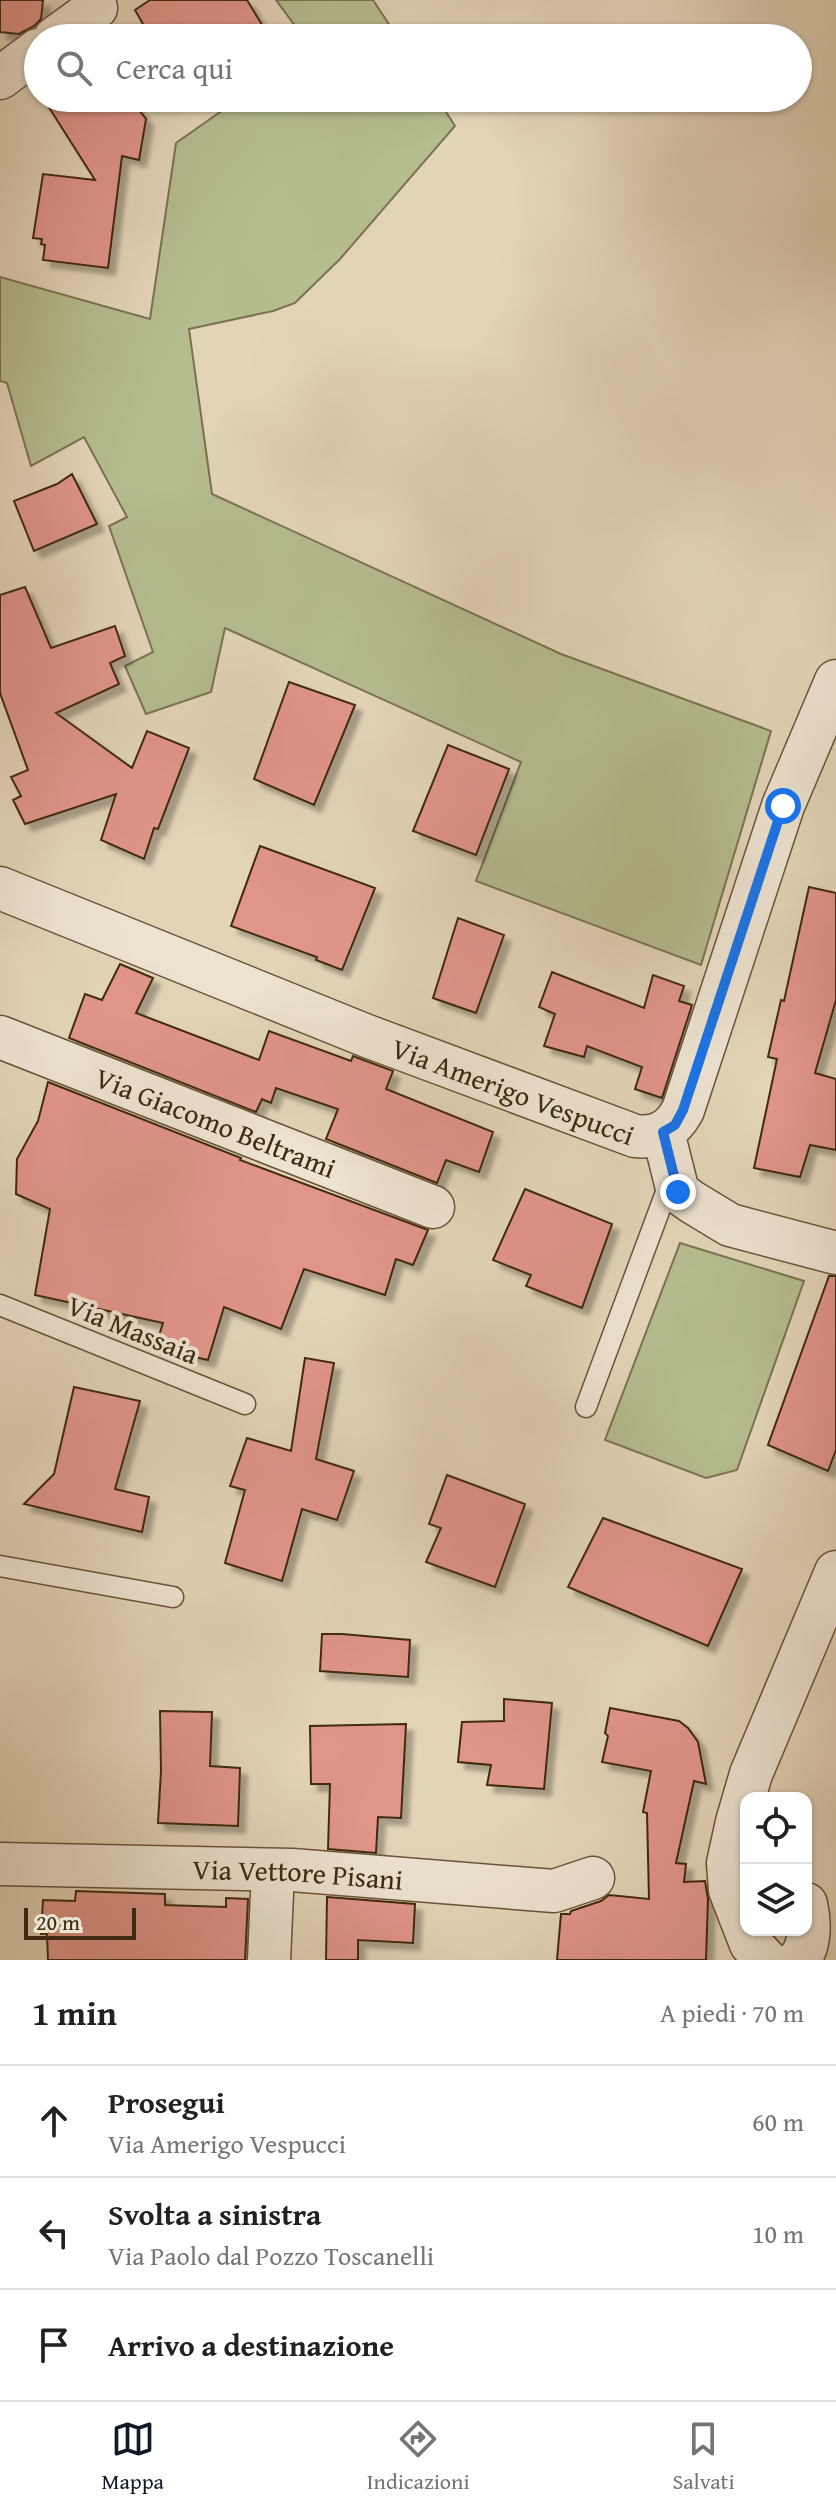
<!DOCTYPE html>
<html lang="it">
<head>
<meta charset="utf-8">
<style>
	body { margin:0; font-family:"Gentium Book Plus",serif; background:#f6f6f6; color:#202124 }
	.controls { position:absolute; right:24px; bottom:24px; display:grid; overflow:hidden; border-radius:16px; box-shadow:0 2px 6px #0004 }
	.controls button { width:72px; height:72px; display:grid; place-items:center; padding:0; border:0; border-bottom:2px solid #e0e0e0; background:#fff; color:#202124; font:40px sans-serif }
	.scale { position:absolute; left:24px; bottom:20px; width:112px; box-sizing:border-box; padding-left:8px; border:4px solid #402a11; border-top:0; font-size:22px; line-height:28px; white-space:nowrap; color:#402a11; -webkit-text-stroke:6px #ede3d1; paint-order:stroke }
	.stop { position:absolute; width:24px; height:24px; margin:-18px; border:6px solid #1a73e8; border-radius:50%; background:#fff }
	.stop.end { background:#1a73e8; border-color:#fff; box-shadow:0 2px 8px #0008 }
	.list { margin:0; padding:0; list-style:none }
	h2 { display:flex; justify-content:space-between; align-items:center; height:104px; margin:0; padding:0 32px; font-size:34px }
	h2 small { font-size:26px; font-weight:400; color:#757577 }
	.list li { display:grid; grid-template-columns:52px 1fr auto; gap:24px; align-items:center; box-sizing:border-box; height:112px; padding:0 32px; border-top:2px solid #e0e0e0 }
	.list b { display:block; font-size:30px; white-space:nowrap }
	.list p { margin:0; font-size:26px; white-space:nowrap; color:#757577 }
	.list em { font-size:26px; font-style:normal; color:#757577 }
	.icon { flex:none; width:44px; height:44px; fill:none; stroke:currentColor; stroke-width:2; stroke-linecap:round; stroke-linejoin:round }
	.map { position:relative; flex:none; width:836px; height:1960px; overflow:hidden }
	.search { position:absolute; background:#fff; box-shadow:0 2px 6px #0004; left:24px; right:24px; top:24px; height:88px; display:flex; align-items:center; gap:20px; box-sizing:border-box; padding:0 28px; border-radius:44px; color:#757577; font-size:30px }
	.sheet { height:440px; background:#fff }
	nav { display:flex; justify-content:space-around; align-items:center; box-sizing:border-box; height:112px; border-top:2px solid #e0e0e0; background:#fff; font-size:22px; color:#757577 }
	nav a { display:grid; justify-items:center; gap:4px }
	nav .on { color:#111827 }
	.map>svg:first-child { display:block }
	.green { fill:#b5bc8e; stroke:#7a7350; stroke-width:2 }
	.building { fill:#e1958a; stroke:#402a11; stroke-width:2; filter:url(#shadow) }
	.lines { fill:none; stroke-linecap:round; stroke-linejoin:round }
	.service-casing { stroke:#69543b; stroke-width:23 }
	.minor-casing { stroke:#69543b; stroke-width:45 }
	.service { stroke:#ede3d1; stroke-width:20 }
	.minor { stroke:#ede3d1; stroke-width:42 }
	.route { stroke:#1a73e8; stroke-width:10 }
	.labels { text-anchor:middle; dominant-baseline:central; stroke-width:8; stroke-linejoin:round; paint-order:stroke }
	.street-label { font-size:28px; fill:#402a11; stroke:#ede3d1 }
</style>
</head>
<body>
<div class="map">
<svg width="836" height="1960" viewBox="0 0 836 1960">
	<defs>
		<filter id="shadow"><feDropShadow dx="7" dy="7" stdDeviation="2" flood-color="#0004"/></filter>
	</defs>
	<rect width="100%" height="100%" fill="#e3d4b8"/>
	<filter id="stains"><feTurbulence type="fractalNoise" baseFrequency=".0025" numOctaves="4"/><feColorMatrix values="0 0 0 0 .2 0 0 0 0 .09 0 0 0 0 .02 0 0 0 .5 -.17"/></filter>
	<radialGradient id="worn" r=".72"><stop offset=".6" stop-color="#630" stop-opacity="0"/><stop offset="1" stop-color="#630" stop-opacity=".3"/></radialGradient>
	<path class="green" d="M 276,0 L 373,0 L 398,38 L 304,38 Z
		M 240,98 L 437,98 L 455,126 L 340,259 L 295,303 L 273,311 L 189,329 L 212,494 L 561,654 L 771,731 L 701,965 L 476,881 L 521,762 L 225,628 L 211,692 L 146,714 L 125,666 L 153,652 L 109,526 L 127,517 L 84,437 L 31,466 L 7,383 L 0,381 L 0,277 L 150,319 L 176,143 Z
		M 680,1243 L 804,1281 L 737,1470 L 706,1478 L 605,1440 Z"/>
	<path class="building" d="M 0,0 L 43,0 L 41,19 L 34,26 L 19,34 L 0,32 Z
		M 150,0 L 247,0 L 270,38 L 151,38 L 135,10 Z
		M 43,98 L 130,98 L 146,119 L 139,160 L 122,156 L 108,268 L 43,260 L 45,245 L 41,244 L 42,239 L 33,238 L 43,174 L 95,180 Z
		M 72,474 L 97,524 L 34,551 L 14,501 L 57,484 Z
		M 25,587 L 51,648 L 115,626 L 125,656 L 110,663 L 119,684 L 56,713 L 132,768 L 147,731 L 189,748 L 158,829 L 154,828 L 144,859 L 101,840 L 116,794 L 25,824 L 13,800 L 21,796 L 11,777 L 28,770 L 0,693 L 0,595 Z
		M 289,682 L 355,705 L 314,805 L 254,779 Z
		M 448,745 L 509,769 L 476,855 L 413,831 Z
		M 260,846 L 375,888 L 342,970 L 316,960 L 317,957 L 231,926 Z
		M 809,887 L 836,893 L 836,1000 L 815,1073 L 836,1079 L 836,1150 L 810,1145 L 800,1177 L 754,1168 L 777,1059 L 768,1057 L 781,1000 L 784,1001 Z
		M 458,918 L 504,935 L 476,1013 L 433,998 Z
		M 120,964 L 153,978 L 136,1013 L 259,1060 L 269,1031 L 351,1061 L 353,1056 L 393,1071 L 386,1089 L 493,1132 L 479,1172 L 446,1160 L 437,1183 L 326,1139 L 338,1109 L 276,1088 L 271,1103 L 262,1099 L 256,1112 L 69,1038 L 85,994 L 102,1000 Z
		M 552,972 L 644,1008 L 653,975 L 684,986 L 679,1001 L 692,1005 L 662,1098 L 635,1089 L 642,1067 L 587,1046 L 584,1057 L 544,1046 L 555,1014 L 539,1007 Z
		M 48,1082 L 241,1158 L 240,1160 L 428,1230 L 413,1265 L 396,1259 L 385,1295 L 304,1269 L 281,1329 L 224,1307 L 208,1360 L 155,1348 L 163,1323 L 35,1295 L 50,1209 L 16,1194 L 17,1159 L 38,1121 Z
		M 525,1189 L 612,1224 L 582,1308 L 526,1286 L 531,1275 L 493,1260 Z
		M 829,1276 L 836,1276 L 836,1450 L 828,1471 L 768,1445 Z
		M 305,1358 L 334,1363 L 316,1459 L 354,1471 L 337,1520 L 302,1509 L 282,1581 L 225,1563 L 245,1490 L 230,1486 L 247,1438 L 291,1451 Z
		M 74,1387 L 140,1401 L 115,1489 L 149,1497 L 142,1532 L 24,1504 L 54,1474 Z
		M 447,1475 L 525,1504 L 495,1587 L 426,1562 L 441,1528 L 429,1524 Z
		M 603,1518 L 742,1569 L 708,1646 L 568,1587 Z
		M 322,1634 L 342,1634 L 410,1640 L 408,1677 L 320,1671 Z
		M 504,1699 L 552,1703 L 544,1789 L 487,1785 L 491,1765 L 458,1762 L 462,1722 L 504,1721 Z
		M 610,1708 L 679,1721 L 688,1728 L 698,1742 L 706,1784 L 694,1781 L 676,1863 L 686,1864 L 684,1882 L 705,1881 L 708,1899 L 706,1960 L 557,1960 L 561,1914 L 570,1914 L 571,1911 L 601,1901 L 609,1895 L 649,1899 L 647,1813 L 643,1812 L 651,1771 L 602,1762 L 608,1736 L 605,1733 Z
		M 160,1711 L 212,1712 L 210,1766 L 240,1768 L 238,1826 L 158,1823 L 161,1771 Z
		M 406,1724 L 401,1818 L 378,1817 L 376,1853 L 328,1849 L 330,1784 L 311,1784 L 310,1726 Z
		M 76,1891 L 165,1894 L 165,1905 L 226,1907 L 226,1898 L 248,1899 L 245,1960 L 48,1960 L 47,1934 L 41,1934 L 43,1900 L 75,1901 Z
		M 327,1897 L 415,1904 L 413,1943 L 358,1940 L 358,1960 L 326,1960 Z"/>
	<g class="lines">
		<defs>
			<path id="service" d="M 0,1305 L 245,1404
				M 586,1407 L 671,1179
				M 0,1566 L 173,1597"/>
			<g id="minor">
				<path d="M 55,38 L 96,8"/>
				<path d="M 0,78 L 38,50"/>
				<path id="s1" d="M 0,888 L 367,1036 L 635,1136 C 658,1139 672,1130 683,1110 L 783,806 L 836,681"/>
				<path id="s2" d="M 0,1037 L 433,1207"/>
				<path d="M 663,1132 L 678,1192 L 692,1202 L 730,1225 L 836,1253"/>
				<path id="s3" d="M 0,1864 L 292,1870 L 554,1891 L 593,1878"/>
				<path d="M 269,1960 L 273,1871"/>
				<path d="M 766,1960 L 751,1944 L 740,1916 L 730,1890 L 728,1863 L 737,1822 L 751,1774 L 836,1572"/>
				<path d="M 798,1960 C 811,1947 810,1921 806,1904"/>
			</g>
		</defs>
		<use href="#service" class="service-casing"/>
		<use href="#minor" class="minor-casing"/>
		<use href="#service" class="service"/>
		<use href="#minor" class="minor"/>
	</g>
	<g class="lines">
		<path class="route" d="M 678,1192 L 663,1132 L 675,1125 L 683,1110 L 783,806"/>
	</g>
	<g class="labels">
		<g class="street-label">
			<text stroke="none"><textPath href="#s1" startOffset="552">Via Amerigo Vespucci</textPath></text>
			<text stroke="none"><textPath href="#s2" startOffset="232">Via Giacomo Beltrami</textPath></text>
			<text transform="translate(133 1329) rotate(22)">Via Massaia</text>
			<text stroke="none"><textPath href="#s3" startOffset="298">Via Vettore Pisani</textPath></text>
		</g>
	</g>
	<rect width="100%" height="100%" filter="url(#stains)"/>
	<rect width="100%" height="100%" fill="url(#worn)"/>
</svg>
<div class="controls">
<button><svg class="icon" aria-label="locate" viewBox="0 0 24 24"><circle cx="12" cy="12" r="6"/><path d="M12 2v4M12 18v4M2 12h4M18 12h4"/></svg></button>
<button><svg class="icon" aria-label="layers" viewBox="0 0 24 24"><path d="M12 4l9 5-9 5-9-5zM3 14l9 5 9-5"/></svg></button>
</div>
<div class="scale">20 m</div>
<div class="stop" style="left:783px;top:806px"></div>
<div class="stop end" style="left:678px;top:1192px"></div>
<div class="search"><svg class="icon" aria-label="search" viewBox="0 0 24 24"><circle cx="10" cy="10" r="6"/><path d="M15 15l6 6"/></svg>Cerca qui</div>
</div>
<section class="sheet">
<h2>1 min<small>A piedi · 70 m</small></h2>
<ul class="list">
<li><svg class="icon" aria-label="ahead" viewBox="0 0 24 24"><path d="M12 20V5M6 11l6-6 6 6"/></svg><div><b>Prosegui</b><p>Via Amerigo Vespucci</p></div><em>60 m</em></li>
<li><svg class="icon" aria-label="left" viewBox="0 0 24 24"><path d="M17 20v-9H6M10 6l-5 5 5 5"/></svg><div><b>Svolta a sinistra</b><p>Via Paolo dal Pozzo Toscanelli</p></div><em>10 m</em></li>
<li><svg class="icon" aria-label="arrive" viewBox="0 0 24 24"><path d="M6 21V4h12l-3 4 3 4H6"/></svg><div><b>Arrivo a destinazione</b></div></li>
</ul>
</section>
<nav>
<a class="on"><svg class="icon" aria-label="map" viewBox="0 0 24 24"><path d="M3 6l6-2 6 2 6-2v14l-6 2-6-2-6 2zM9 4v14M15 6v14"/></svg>Mappa</a>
<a><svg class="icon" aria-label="directions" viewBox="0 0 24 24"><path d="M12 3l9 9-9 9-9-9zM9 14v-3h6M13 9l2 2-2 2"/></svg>Indicazioni</a>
<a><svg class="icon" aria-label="saved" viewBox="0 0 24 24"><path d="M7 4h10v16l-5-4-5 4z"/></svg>Salvati</a>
</nav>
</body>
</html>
